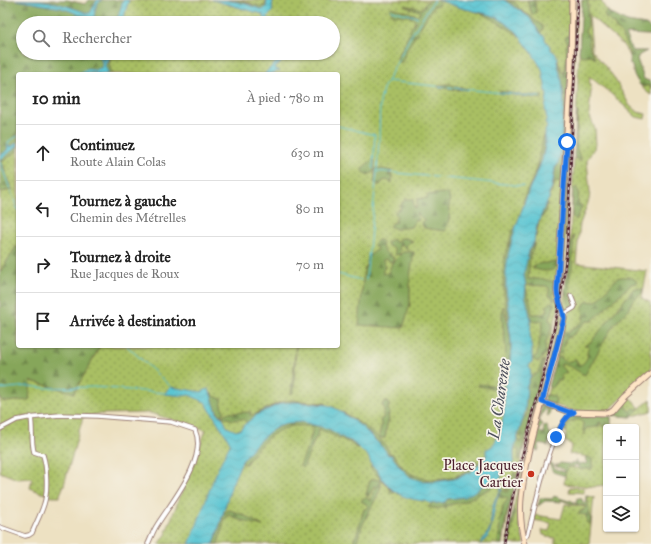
<!DOCTYPE html>
<html lang="fr">
<head>
<meta charset="utf-8">
<style>
	body { margin:0; font-family:"IM FELL Great Primer",serif; background:#f6f6f6; color:#222 }
	.controls { position:absolute; right:12px; bottom:12px; display:grid; overflow:hidden; border-radius:4px; box-shadow:0 1px 3px #0004 }
	.controls button { width:36px; height:36px; display:grid; place-items:center; padding:0; border:0; border-bottom:1px solid #e0e0e0; background:#fff; color:#222; font:20px sans-serif }
	.stop { position:absolute; width:12px; height:12px; margin:-9px; border:3px solid #1a73e8; border-radius:50%; background:#fff }
	.stop.end { background:#1a73e8; border-color:#fff; box-shadow:0 1px 4px #0008 }
	.list { margin:0; padding:0; list-style:none }
	h2 { display:flex; justify-content:space-between; align-items:center; height:52px; margin:0; padding:0 16px; font-size:17px }
	h2 small { font-size:13px; font-weight:400; color:#767676 }
	.list li { display:grid; grid-template-columns:26px 1fr auto; gap:12px; align-items:center; box-sizing:border-box; height:56px; padding:0 16px; border-top:1px solid #e0e0e0 }
	.list b { display:block; font-size:15px; white-space:nowrap }
	.list p { margin:0; font-size:13px; white-space:nowrap; color:#767676 }
	.list em { font-size:13px; font-style:normal; color:#767676 }
	.icon { flex:none; width:22px; height:22px; fill:none; stroke:currentColor; stroke-width:2; stroke-linecap:round; stroke-linejoin:round }
	.map { position:relative; flex:none; width:651px; height:544px; overflow:hidden }
	.search { position:absolute; background:#fff; box-shadow:0 1px 3px #0004; left:16px; top:16px; width:324px; height:44px; display:flex; align-items:center; gap:10px; box-sizing:border-box; padding:0 14px; border-radius:22px; color:#767676; font-size:15px }
	.panel { position:absolute; background:#fff; box-shadow:0 1px 3px #0004; left:16px; top:72px; width:324px; height:276px; border-radius:4px }
	.map>svg:first-child { display:block }
	.grass { fill:url(#grass-dots); stroke:#7a6f48 }
	.forest { fill:url(#forest-firs); stroke:#686242 }
	.water { fill:url(#water-waves); stroke:#52727e }
	.lines { fill:none; stroke-linecap:round; stroke-linejoin:round }
	.stream { stroke:#59c4d2; stroke-width:1 }
	.street-casing { stroke:#9c8076; stroke-width:5.5 }
	.secondary-casing { stroke:#9c8076; stroke-width:7 }
	.street { stroke:#fff; stroke-width:3.5 }
	.secondary { stroke:#fee5c5; stroke-width:5 }
	.rail-casing { stroke:#4a1f2b; stroke-width:2.5 }
	.rail { stroke:#f7f3e8; stroke-width:1; stroke-dasharray:3; stroke-linecap:butt }
	.route { stroke:#1a73e8; stroke-width:5 }
	.poi-dot { fill:#c8321e; stroke:#f7f3e8; stroke-width:1.5 }
	.labels { text-anchor:middle; dominant-baseline:central; stroke-width:3.5; stroke-linejoin:round; paint-order:stroke }
	.poi-label { font-size:15px; fill:#4a1f2b; stroke:#f7f3e8; text-anchor:end }
	.water-label { font-size:16px; font-style:italic; fill:#4e515d; stroke:#f7f3e8 }
</style>
</head>
<body>
<div class="map">
<svg width="651" height="544" viewBox="0 0 651 544">
	<defs>
		<pattern id="grass-dots" width="8" height="8" patternUnits="userSpaceOnUse"><rect width="8" height="8" fill="#a9bf64"/><path d="M2 2h.1M6 6h.1" fill="none" stroke="#8c9b53" stroke-width="1.8" stroke-linecap="round"/></pattern>
		<pattern id="forest-firs" width="22" height="20" patternUnits="userSpaceOnUse"><rect width="22" height="20" fill="#86a65a"/><path d="M5 1l3.5 6h-7zM16 11l3.5 6h-7z" fill="#70874b"/></pattern>
		<pattern id="water-waves" width="16" height="10" patternUnits="userSpaceOnUse"><rect width="16" height="10" fill="#59c4d2"/><path d="M0 5q4-4 8 0t8 0" fill="none" stroke="#4fa8b4"/></pattern>
	</defs>
	<rect width="100%" height="100%" fill="#f7f3e8"/>
	<filter id="ink" filterUnits="userSpaceOnUse"><feTurbulence type="fractalNoise" baseFrequency=".025" numOctaves="2"/><feDisplacementMap in="SourceGraphic" scale="8" xChannelSelector="R" yChannelSelector="G"/><feConvolveMatrix kernelMatrix="1 2 1 2 8 2 1 2 1" color-interpolation-filters="sRGB"/></filter>
	<filter id="wash" filterUnits="userSpaceOnUse"><feTurbulence type="fractalNoise" baseFrequency=".012" numOctaves="4" result="noise"/><feDisplacementMap in="SourceGraphic" scale="16" xChannelSelector="R" yChannelSelector="G"/><feGaussianBlur stdDeviation="0.9" result="paint"/><feColorMatrix in="noise" values="0 0 0 0 0 0 0 0 0 0 0 0 0 0 0 0 0 1.4 0 .05"/><feComposite in="paint" operator="in"/></filter>
	<g filter="url(#wash)">
		<rect width="100%" height="100%" fill="#ede1c2"/>
		<path class="grass" d="M 124,0 L 570,0 L 569,60 L 559,305 L 508,514 L 503,544 L 159,544 L 167,533 L 166,532 L 206,430 L 150,413 L 99,414 L 83,417 L 64,485 L 59,497 L 52,497 L 30,488 L 32,478 L 17,479 L 0,472 L 0,398 L 5,402 L 31,381 L 74,392 L 100,346 L 338,346 L 338,74 L 112,74 L 109,64 L 112,53 L 333,53 L 333,23 L 123,23 Z
			M 574,0 L 575,30 L 576,19 L 565,250 L 560,299 L 559,296 L 572,84 Z
			M 582,0 L 601,0 C 604,10 616,19 627,22 C 636,25 643,22 651,29 L 651,35 L 625,34 L 631,49 L 633,51 L 647,51 L 639,55 L 637,59 L 644,79 L 651,82 L 651,95 C 630,82 635,62 623,45 L 589,15 L 592,50 L 613,76 L 630,106 L 638,112 L 646,114 L 645,119 L 636,117 L 610,93 L 589,76 L 591,92 L 589,114 L 595,129 L 596,145 L 587,160 L 590,192 L 589,200 L 580,224 L 576,263 L 647,271 L 642,298 L 651,303 L 651,372 L 608,411 L 574,411 L 545,402 L 567,315 L 570,312 L 565,309 L 563,305 L 569,258 Z
			M 18,150 L 18,247 L 16,247 L 0,272 L 0,192 L 12,190 L 2,162 Z
			M 561,311 L 562,317 L 561,326 L 525,464 L 524,464 Z
			M 628,395 L 640,408 L 651,399 L 651,411 L 631,417 L 611,415 Z
			M 575,413 L 611,417 L 611,427 L 606,427 L 606,485 L 596,486 L 595,487 L 564,484 L 566,467 L 591,469 L 588,457 L 569,454 L 572,445 L 565,441 L 568,423 L 566,421 Z
			M 524,466 L 518,510 L 519,521 L 524,544 L 507,544 L 515,500 Z
			M 570,487 L 584,488 L 584,493 L 569,492 Z
			M 586,496 L 594,497 L 589,544 L 555,544 L 555,538 L 546,537 L 546,535 L 543,535 L 542,530 L 549,531 L 551,523 L 533,520 L 535,515 L 561,519 L 565,504 L 587,507 Z"/>
		<path class="forest" d="M 0,0 L 67,0 L 85,4 L 88,0 L 124,0 L 123,23 L 23,23 L 23,53 L 112,53 L 109,64 L 112,74 L 18,74 L 18,150 L 2,162 L 12,190 L 0,192 Z
			M 228,0 L 240,0 L 263,7 L 267,0 L 266,7 L 262,10 L 249,4 Z
			M 430,0 L 438,0 L 440,3 L 436,6 L 434,6 L 433,7 L 407,49 L 402,62 L 398,62 L 397,58 C 399,53 403,48 405,43 C 408,35 410,28 416,21 L 409,16 L 393,15 L 390,9 L 392,7 L 394,8 L 417,15 L 420,13 L 420,11 L 404,6 L 405,5 L 422,9 L 426,3 Z
			M 503,0 L 515,2 L 520,10 L 531,16 L 534,20 L 543,26 L 543,29 L 540,33 L 529,17 Z
			M 527,0 L 535,0 L 536,13 L 534,15 L 532,14 Z
			M 582,0 L 588,0 L 588,26 L 585,31 L 588,35 L 590,49 L 596,59 L 591,55 L 582,56 L 579,53 Z
			M 475,11 C 490,12 512,24 520,36 L 489,17 Z
			M 606,11 L 627,22 L 646,25 L 651,29 L 651,35 L 625,34 L 631,49 L 633,51 L 647,51 L 639,55 L 637,59 L 644,79 L 651,82 L 651,88 L 647,85 L 644,87 L 640,85 L 634,75 L 632,66 L 630,64 L 629,51 L 620,31 L 616,29 L 614,24 L 611,23 L 609,19 L 606,19 L 604,14 Z
			M 567,36 L 570,36 L 569,60 L 562,182 L 556,181 L 552,192 L 550,195 L 549,193 C 550,191 551,189 552,187 C 556,176 553,164 562,156 C 558,151 562,144 562,138 C 562,112 566,87 557,62 L 558,60 L 559,60 L 558,62 L 564,74 L 567,55 L 566,47 L 568,43 L 565,38 Z
			M 448,84 L 450,84 L 454,86 L 469,89 C 457,91 449,89 438,87 L 438,85 Z
			M 500,91 L 525,95 L 542,95 L 542,99 L 499,93 Z
			M 577,111 L 578,113 L 576,146 L 581,161 L 575,158 L 574,154 Z
			M 545,135 C 545,160 532,181 524,204 C 522,195 529,188 532,180 C 537,166 540,152 543,137 Z
			M 373,159 L 375,161 L 374,172 L 368,175 L 363,172 L 362,168 Z
			M 376,168 L 378,168 L 392,171 L 388,173 L 392,175 L 392,183 L 387,180 L 383,181 L 380,185 L 377,184 L 374,182 Z
			M 576,187 L 579,192 L 578,202 L 582,207 L 576,220 L 572,216 L 573,190 Z
			M 442,193 L 448,194 L 450,200 L 449,202 C 451,212 449,223 445,231 L 424,228 L 421,222 L 423,222 L 424,220 L 417,213 L 417,217 L 419,219 L 418,221 L 415,220 L 411,227 L 396,229 L 389,226 L 394,222 L 396,222 L 396,218 L 397,217 L 395,212 L 397,210 L 401,209 L 400,206 L 406,199 L 413,199 L 414,207 L 417,208 L 417,199 L 427,198 L 428,195 Z
			M 547,203 L 548,205 L 546,206 L 545,213 L 539,222 L 536,237 L 534,238 C 536,227 539,211 547,203 Z
			M 514,229 L 515,229 L 506,272 L 506,289 L 510,317 L 508,319 C 504,299 501,275 505,255 C 507,246 511,240 512,231 Z
			M 573,236 L 574,236 L 572,262 C 573,268 571,271 570,276 C 569,281 569,285 570,290 L 569,291 L 575,306 L 568,310 L 568,300 L 565,291 L 570,248 Z
			M 400,238 L 405,238 L 413,241 L 408,243 L 406,247 L 409,250 L 407,250 L 403,245 L 400,244 L 399,248 L 400,254 L 395,255 L 395,249 L 388,246 L 387,242 L 393,239 L 395,242 L 398,242 Z
			M 378,240 L 380,240 L 382,242 C 382,251 385,253 393,257 L 393,261 L 391,262 L 386,259 L 383,260 L 385,268 L 383,269 L 383,274 L 388,273 L 392,263 L 403,252 L 414,252 L 410,277 L 410,304 L 403,328 L 359,325 L 364,269 L 367,265 L 368,256 L 377,250 L 374,244 Z
			M 534,242 L 535,243 L 530,257 L 528,279 L 543,279 L 554,282 L 556,283 L 553,295 L 555,298 L 554,301 L 551,296 L 549,295 L 549,288 L 546,286 L 528,285 L 526,287 C 520,274 528,254 534,242 Z
			M 16,247 L 18,247 L 18,346 L 100,346 L 74,393 L 31,381 L 29,400 L 4,402 L 0,398 L 0,361 L 2,361 L 0,345 L 0,272 Z
			M 555,262 L 557,262 L 558,266 C 553,273 538,272 532,267 L 537,264 Z
			M 621,277 C 627,277 635,276 637,283 L 631,284 L 592,321 L 586,321 L 575,333 L 565,340 L 561,353 L 557,355 L 562,333 L 565,331 L 568,333 L 584,320 L 583,317 L 584,313 L 582,309 L 585,303 L 588,301 L 594,302 L 598,300 L 617,278 Z
			M 526,288 L 530,301 L 532,314 L 543,314 L 548,311 L 547,306 L 550,303 L 553,302 L 555,305 L 549,320 L 552,322 L 552,327 L 545,345 L 546,353 L 539,362 L 534,360 L 533,358 L 537,355 L 543,321 L 535,322 L 531,320 L 525,295 Z
			M 634,288 L 643,289 L 642,293 L 632,301 L 630,308 L 614,324 L 607,336 L 585,375 C 576,371 571,365 561,364 L 561,367 L 567,372 L 560,375 L 562,379 L 561,381 L 557,379 L 555,384 L 551,388 L 548,386 L 557,357 L 562,357 L 562,360 L 567,362 L 576,359 L 577,363 L 581,365 C 586,361 589,357 587,351 L 589,346 L 584,346 L 591,342 Z
			M 503,306 L 507,321 L 508,322 L 511,341 L 511,353 L 509,360 L 508,368 L 506,374 L 507,378 L 505,386 L 501,390 L 478,386 L 479,384 C 485,385 493,384 497,387 L 499,385 L 502,375 L 499,371 C 514,357 498,324 503,306 Z
			M 296,346 L 294,391 L 292,394 L 291,392 Z
			M 544,360 L 526,439 L 524,440 L 521,459 L 518,460 L 519,450 L 514,449 L 517,438 L 520,443 L 522,438 L 519,436 L 518,433 L 524,416 L 526,417 L 528,411 L 525,410 L 527,386 L 530,377 L 538,373 L 542,361 Z
			M 211,393 L 214,396 L 221,399 L 223,410 L 225,412 L 220,415 C 215,410 210,400 211,393 Z
			M 545,395 L 549,395 L 554,396 L 556,400 L 555,404 L 545,402 Z
			M 629,395 L 626,400 L 627,409 L 630,411 L 634,408 L 637,409 L 640,408 L 631,417 L 611,415 L 611,413 Z
			M 292,400 L 325,403 L 327,404 L 294,402 L 285,403 L 282,403 L 283,401 Z
			M 280,402 L 281,403 L 275,405 L 247,423 L 243,419 L 233,420 L 221,416 L 227,413 L 251,412 L 250,415 L 253,415 Z
			M 384,402 L 387,402 L 389,404 L 388,409 L 390,413 L 388,415 L 389,420 L 387,425 L 385,438 L 380,438 C 378,432 383,427 380,420 L 383,418 C 384,413 385,409 382,404 Z
			M 542,405 L 551,406 L 549,416 L 547,415 L 547,407 L 542,414 L 541,418 L 539,420 L 542,425 L 539,431 L 543,434 L 544,426 L 547,425 L 548,432 L 551,434 C 550,438 549,442 548,446 L 539,444 L 538,446 L 539,450 L 538,451 L 532,449 Z
			M 343,412 C 358,422 385,438 390,454 L 391,453 L 393,454 C 397,459 400,465 405,469 C 423,485 452,481 470,469 L 469,465 L 471,460 L 477,461 L 479,465 L 471,472 L 453,479 L 434,482 L 424,482 L 417,480 L 410,477 L 369,433 L 341,413 Z
			M 574,414 L 578,418 L 581,416 L 588,418 L 592,414 L 611,417 L 611,427 L 607,427 L 607,422 L 605,426 L 603,427 L 600,422 L 599,427 L 586,428 L 584,435 L 583,423 L 580,420 L 575,420 L 568,423 L 566,432 L 563,430 C 563,423 568,417 574,414 Z
			M 302,422 C 322,426 344,433 358,448 L 356,448 L 350,443 L 319,429 L 318,435 L 314,441 L 304,466 L 302,468 L 300,466 L 308,446 L 313,428 C 284,418 260,441 246,464 L 243,464 L 242,461 C 260,438 271,424 302,422 Z
			M 586,457 L 589,457 L 592,459 L 592,469 L 579,469 L 578,466 L 576,465 L 573,467 L 567,467 L 565,476 L 553,472 L 550,465 L 547,464 L 548,462 L 553,464 L 554,468 L 564,472 L 563,469 L 555,466 L 555,465 L 558,465 L 560,463 L 569,464 L 574,463 L 576,460 L 579,464 L 582,463 L 587,464 L 585,458 Z
			M 372,466 L 375,468 L 384,482 L 395,493 L 390,493 L 390,489 L 370,468 Z
			M 514,472 L 516,475 L 516,481 L 506,517 L 502,544 L 498,544 C 498,539 501,526 499,521 L 503,509 L 502,507 L 508,499 L 506,497 L 501,498 L 497,495 L 502,490 L 507,492 L 509,490 L 505,489 L 505,488 L 510,487 Z
			M 374,479 L 379,480 L 381,482 L 380,490 L 362,526 L 356,544 L 352,544 L 357,533 L 364,509 L 367,509 L 369,506 L 361,501 L 364,498 L 367,498 L 371,501 L 373,492 L 377,487 L 374,486 L 368,497 L 366,495 L 370,480 Z
			M 498,481 L 499,483 L 497,485 L 463,502 L 448,505 L 446,507 C 441,508 433,509 428,507 L 433,503 L 445,502 L 447,499 L 462,497 L 479,487 Z
			M 554,496 L 569,501 L 570,500 L 574,502 L 576,502 L 577,498 L 582,499 L 583,502 L 585,503 L 586,496 L 587,496 L 591,522 L 589,525 L 587,522 L 586,515 L 579,514 L 580,511 L 583,511 L 586,506 L 569,503 L 561,500 L 561,502 L 545,501 L 538,506 L 538,503 L 540,503 L 539,500 L 541,498 L 552,499 Z
			M 228,510 C 241,512 252,520 263,526 L 236,519 L 230,515 L 227,515 L 227,518 L 224,519 L 223,527 L 218,544 L 214,544 L 224,513 Z
			M 513,510 L 515,511 L 510,544 L 507,544 Z"/>
		<path class="water" d="M 16,0 C 33,0 51,0 67,6 C 74,8 81,11 88,13 L 90,13 L 97,0 L 102,0 C 94,5 94,14 95,23 L 92,23 L 90,18 L 87,16 L 79,15 L 70,11 L 61,8 Z
			M 123,0 L 129,0 L 122,23 L 116,23 Z
			M 212,0 C 230,0 245,2 262,10 L 266,7 L 267,0 L 273,0 L 272,12 L 267,17 L 273,23 L 268,23 L 264,19 L 262,14 Z
			M 438,0 L 504,0 L 529,17 L 540,33 L 545,37 L 545,40 L 549,45 L 551,50 L 555,53 L 558,58 L 557,62 L 562,81 L 564,102 L 560,155 L 558,164 L 555,168 L 552,187 L 549,193 L 549,199 L 545,205 L 536,229 L 534,242 L 529,251 L 524,274 L 526,287 L 525,295 L 531,320 L 530,336 L 532,351 L 532,362 L 529,366 L 531,374 L 527,386 L 525,412 L 514,449 L 514,461 L 509,469 L 506,469 L 501,474 L 501,479 L 480,487 L 479,489 L 465,497 L 447,499 L 445,502 C 439,503 430,505 426,501 C 408,500 396,495 384,481 C 380,476 378,469 372,466 L 368,456 L 351,441 L 345,439 L 329,429 L 302,422 L 289,423 L 280,425 L 268,433 L 256,444 L 242,461 L 232,484 L 214,544 L 189,544 C 204,510 211,477 230,445 L 230,442 L 205,402 L 189,395 L 183,396 L 164,394 L 171,387 L 202,392 L 207,389 L 209,389 L 217,413 L 223,418 L 227,427 L 236,431 L 241,429 L 245,424 L 258,414 L 282,403 L 294,402 L 328,405 L 337,409 L 362,427 L 386,451 L 388,455 L 391,455 L 400,467 L 410,477 L 424,482 L 434,482 L 454,479 L 471,472 L 486,457 L 486,449 C 497,449 504,419 504,410 C 505,404 504,397 504,391 C 507,375 512,358 511,342 C 511,332 507,323 510,316 L 506,289 L 506,272 L 508,255 L 515,229 L 530,187 L 537,173 L 542,160 L 545,146 L 545,131 L 547,127 L 545,123 L 547,119 L 545,109 L 547,96 L 542,69 L 530,50 L 516,31 L 498,18 L 491,15 L 461,8 Z
			M 99,53 L 101,53 L 104,62 L 107,53 L 110,53 L 105,66 L 109,74 L 97,74 L 93,72 L 76,74 L 88,69 L 95,70 L 102,67 L 102,63 Z
			M 286,53 L 291,53 L 288,57 L 274,68 L 280,71 C 274,72 269,74 264,74 Z
			M 18,142 L 18,146 L 0,160 L 0,156 L 7,150 L 8,145 L 10,147 Z
			M 501,483 L 502,490 C 489,506 498,534 480,544 L 490,529 L 492,508 L 495,499 L 500,491 Z"/>
		<g class="lines">
			<path class="stream" d="M 391,10 L 418,17
				M 388,81 L 540,97
				M 338,126 L 375,135 L 373,169
				M 8,145 L 9,141 L 18,136
				M 0,162 L 18,210
				M 377,171 L 524,186
				M 338,274 L 361,280
				M 366,280 L 377,171 L 379,140 L 380,102 L 383,89 L 409,39 L 434,0
				M 127,346 L 171,387
				M 0,389 L 28,386 L 45,388 L 95,387 L 165,393"/>
		</g>
	</g>
	<g filter="url(#ink)">
		<g class="lines">
			<defs>
				<path id="street" d="M 564,314 L 574,308 L 575,306 L 571,296
					M 0,429 L 17,420 L 27,418 L 60,415 L 97,416 L 171,422 L 195,430 C 208,459 172,501 157,525 C 153,531 151,538 148,544
					M 0,527 L 25,536 L 29,535 L 32,533 C 36,523 41,514 44,504 C 48,492 47,467 43,455 L 34,452 C 31,441 33,429 31,417
					M 523,538 L 528,534 C 535,508 551,425 573,412"/>
				<path id="secondary" d="M 542,402 L 569,412 L 606,413 L 613,410 L 625,396 L 651,373
					M 525,544 C 516,510 522,487 529,453 C 539,408 555,364 564,319 C 564,309 557,301 557,290 L 571,70 L 572,0"/>
			</defs>
			<use href="#street" class="street-casing"/>
			<use href="#secondary" class="secondary-casing"/>
			<use href="#street" class="street"/>
			<use href="#secondary" class="secondary"/>
			<defs>
				<path id="rail" d="M 504,544 C 513,485 530,427 545,368 C 555,328 564,288 567,245 L 578,0"/>
			</defs>
			<use href="#rail" class="rail-casing"/>
			<use href="#rail" class="rail"/>
		</g>
	</g>
	<g class="lines" filter="url(#ink)">
		<path class="route" d="M 556,437 C 561,427 564,417 574,412 L 569,412 L 542,402 L 564,319 C 564,309 557,301 557,290 L 567,142"/>
	</g>
	<circle class="poi-dot" cx="531" cy="474" r="4"/>
	<g class="labels">
		<g class="poi-label">
			<text x="523" y="465">Place Jacques<tspan x="523" dy="17">Cartier</tspan></text>
		</g>
		<g class="water-label">
			<text transform="translate(499 399) rotate(-82)">La Charente</text>
		</g>
	</g>
</svg>
<div class="controls">
<button>+</button>
<button>−</button>
<button><svg class="icon" aria-label="layers" viewBox="0 0 24 24"><path d="M12 4l9 5-9 5-9-5zM3 14l9 5 9-5"/></svg></button>
</div>
<div class="stop" style="left:567px;top:142px"></div>
<div class="stop end" style="left:556px;top:437px"></div>
<div class="search"><svg class="icon" aria-label="search" viewBox="0 0 24 24"><circle cx="10" cy="10" r="6"/><path d="M15 15l6 6"/></svg>Rechercher</div>
<section class="panel">
<h2>10 min<small>À pied · 780 m</small></h2>
<ul class="list">
<li><svg class="icon" aria-label="ahead" viewBox="0 0 24 24"><path d="M12 20V5M6 11l6-6 6 6"/></svg><div><b>Continuez</b><p>Route Alain Colas</p></div><em>630 m</em></li>
<li><svg class="icon" aria-label="left" viewBox="0 0 24 24"><path d="M17 20v-9H6M10 6l-5 5 5 5"/></svg><div><b>Tournez à gauche</b><p>Chemin des Métrelles</p></div><em>80 m</em></li>
<li><svg class="icon" aria-label="right" viewBox="0 0 24 24"><path d="M7 20v-9h11M14 6l5 5-5 5"/></svg><div><b>Tournez à droite</b><p>Rue Jacques de Roux</p></div><em>70 m</em></li>
<li><svg class="icon" aria-label="arrive" viewBox="0 0 24 24"><path d="M6 21V4h12l-3 4 3 4H6"/></svg><div><b>Arrivée à destination</b></div></li>
</ul>
</section>
</div>
</body>
</html>
